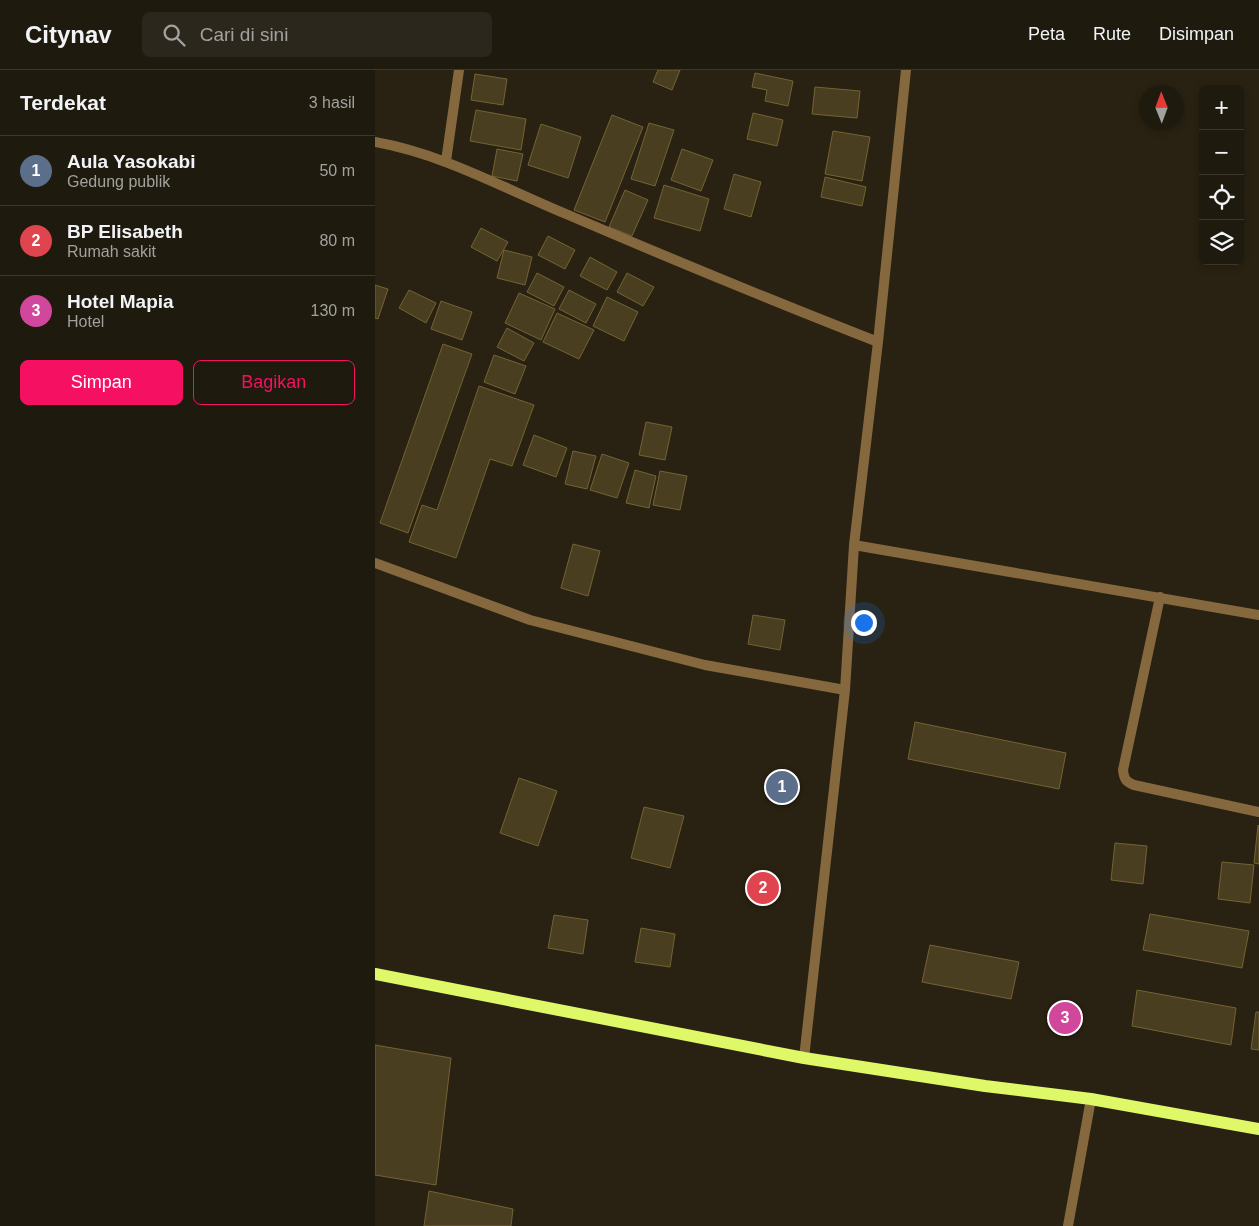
<!DOCTYPE html>
<html lang="id">
<head>
<meta charset="utf-8">
<style>
	body { margin:0; font-family:Helvetica,sans-serif; background:#2c271c; color:#f1f3f6 }
	.controls { position:absolute; right:15px; top:15px; display:grid; overflow:hidden; border-radius:8px; box-shadow:0 2px 8px #0003 }
	.controls button { width:45px; height:45px; display:grid; place-items:center; padding:0; border:0; border-bottom:1px solid #3c382e; background:#1f1a0e; color:#f1f3f6; font:25px sans-serif }
	.compass { position:absolute; left:764px; top:15px; width:45px; height:45px; border-radius:50%; background:#1f1a0e; box-shadow:0 2px 8px #0003; rotate:359deg }
	.you { position:absolute; left:488px; top:552px; width:18px; height:18px; margin:-12px; border:4px solid #fff; border-radius:50%; background:#1a73e8; box-shadow:0 0 0 8px #1a73e833 }
	.badge { display:grid; place-items:center; width:32px; height:32px; border-radius:50%; background:#f51061; color:#fff; font-size:16px; font-weight:700 }
	.pin { position:absolute; translate:-50% -50%; border:2px solid #fff; box-shadow:0 1px 5px #0006 }
	.list { margin:0; padding:0; list-style:none }
	h2 { display:flex; justify-content:space-between; align-items:center; height:65px; margin:0; padding:0 20px; font-size:21px }
	h2 small { font-size:16px; font-weight:400; color:#a1a19e }
	.list li { display:grid; grid-template-columns:32px 1fr auto; gap:15px; align-items:center; box-sizing:border-box; height:70px; padding:0 20px; border-top:1px solid #3c382e }
	.list b { display:block; font-size:19px; white-space:nowrap }
	.list p { margin:0; font-size:16px; white-space:nowrap; color:#a1a19e }
	.list em { font-size:16px; font-style:normal; color:#a1a19e }
	.actions { display:flex; gap:10px; padding:15px 20px }
	.actions a { flex:1; padding:11px 0; border:1px solid #f51061; border-radius:8px; text-align:center; font-size:18px; color:#f51061 }
	.actions .main { background:#f51061; color:#fff }
	.icon { flex:none; width:28px; height:28px; fill:none; stroke:currentColor; stroke-width:2; stroke-linecap:round; stroke-linejoin:round }
	.map { position:relative; flex:none; width:884px; height:1156px; overflow:hidden }
	header { display:flex; align-items:center; gap:30px; box-sizing:border-box; height:70px; padding:0 25px; background:#1f1a0e; border-bottom:1px solid #3c382e }
	header strong { font-size:24px }
	nav { display:flex; gap:28px; margin-inline-start:auto; font-size:18px }
	.search { width:350px; height:45px; background:#2c271c; display:flex; align-items:center; gap:12px; box-sizing:border-box; padding:0 18px; border-radius:8px; color:#a1a19e; font-size:19px }
	main { display:flex }
	aside { flex:1; background:#1f1a0e }
	.map>svg:first-child { display:block }
	.building { fill:#493e1f; stroke:#746332 }
	.lines { fill:none; stroke-linecap:round; stroke-linejoin:round }
	.street { stroke:#86683f; stroke-width:10 }
	.primary { stroke:#dff867; stroke-width:12 }
</style>
</head>
<body>
<header>
<strong>Citynav</strong>
<div class="search"><svg class="icon" aria-label="search" viewBox="0 0 24 24"><circle cx="10" cy="10" r="6"/><path d="M15 15l6 6"/></svg>Cari di sini</div>
<nav><a>Peta</a><a>Rute</a><a>Disimpan</a></nav>
</header>
<main>
<aside>
<h2>Terdekat<small>3 hasil</small></h2>
<ul class="list">
<li><span class="badge" style="background:#5c6f8a">1</span><div><b>Aula Yasokabi</b><p>Gedung publik</p></div><em>50 m</em></li>
<li><span class="badge" style="background:#e0444e">2</span><div><b>BP Elisabeth</b><p>Rumah sakit</p></div><em>80 m</em></li>
<li><span class="badge" style="background:#d1479c">3</span><div><b>Hotel Mapia</b><p>Hotel</p></div><em>130 m</em></li>
</ul>
<div class="actions"><a class="main">Simpan</a><a>Bagikan</a></div>
</aside>
<div class="map">
<svg width="884" height="1156" viewBox="0 0 884 1156">
	<rect width="100%" height="100%" fill="#292212"/>
	<path class="building" d="M 283,0 L 305,0 L 297,20 L 278,12 Z
		M 380,3 L 418,11 L 413,36 L 390,31 L 392,20 L 377,17 Z
		M 100,4 L 132,9 L 128,35 L 96,30 Z
		M 440,17 L 485,21 L 482,48 L 437,44 Z
		M 101,40 L 151,49 L 146,80 L 95,71 Z
		M 378,43 L 408,50 L 402,76 L 372,69 Z
		M 237,45 L 268,57 L 230,152 L 199,140 Z
		M 274,53 L 299,60 L 280,116 L 256,109 Z
		M 166,54 L 206,67 L 193,108 L 153,95 Z
		M 458,61 L 495,67 L 487,111 L 450,104 Z
		M 122,79 L 148,84 L 142,111 L 117,106 Z
		M 307,79 L 338,90 L 326,121 L 296,110 Z
		M 359,104 L 386,112 L 376,147 L 349,139 Z
		M 450,107 L 491,117 L 487,136 L 446,127 Z
		M 289,115 L 334,129 L 325,161 L 279,148 Z
		M 250,120 L 273,130 L 257,166 L 234,157 Z
		M 106,158 L 133,172 L 122,191 L 96,177 Z
		M 173,166 L 200,180 L 190,199 L 163,185 Z
		M 129,180 L 157,187 L 150,215 L 122,208 Z
		M 215,187 L 242,202 L 232,220 L 205,206 Z
		M 162,203 L 189,217 L 179,236 L 152,222 Z
		M 252,203 L 279,217 L 268,236 L 242,222 Z
		M 0,215 L 13,219 L 3,249 L 0,248 Z
		M 34,220 L 61,233 L 51,253 L 24,238 Z
		M 194,220 L 221,234 L 211,253 L 184,239 Z
		M 144,223 L 180,239 L 166,270 L 130,253 Z
		M 232,227 L 263,242 L 249,271 L 218,256 Z
		M 66,231 L 97,242 L 87,270 L 56,259 Z
		M 182,243 L 219,260 L 204,289 L 168,272 Z
		M 132,258 L 159,273 L 149,291 L 122,277 Z
		M 68,274 L 97,284 L 33,463 L 5,453 Z
		M 119,285 L 151,296 L 140,324 L 109,312 Z
		M 104,316 L 159,335 L 137,396 L 115,389 L 81,488 L 34,472 L 47,435 L 62,440 Z
		M 271,352 L 297,357 L 290,390 L 264,385 Z
		M 159,365 L 192,378 L 181,407 L 148,395 Z
		M 198,381 L 221,386 L 212,419 L 190,414 Z
		M 227,384 L 254,393 L 242,428 L 215,420 Z
		M 260,400 L 281,406 L 274,438 L 251,433 Z
		M 285,401 L 312,406 L 305,440 L 278,435 Z
		M 198,474 L 225,481 L 213,526 L 186,518 Z
		M 378,545 L 410,550 L 405,580 L 373,574 Z
		M 540,652 L 691,683 L 684,719 L 533,689 Z
		M 144,708 L 182,721 L 163,776 L 125,763 Z
		M 269,737 L 309,746 L 295,798 L 256,788 Z
		M 883,755 L 884,756 L 884,794 L 879,793 Z
		M 740,773 L 772,776 L 768,814 L 736,810 Z
		M 847,792 L 879,795 L 875,833 L 843,829 Z
		M 775,844 L 874,861 L 867,898 L 768,880 Z
		M 179,845 L 213,850 L 208,884 L 173,878 Z
		M 266,858 L 300,864 L 295,897 L 260,892 Z
		M 555,875 L 644,892 L 636,929 L 547,912 Z
		M 762,920 L 861,938 L 856,975 L 757,956 Z
		M 881,942 L 884,942 L 884,980 L 876,979 Z
		M 0,975 L 76,988 L 61,1115 L 0,1105 Z
		M 54,1121 L 138,1139 L 136,1156 L 49,1156 Z"/>
	<g class="lines">
		<path class="street" d="M 0,72 C 68,84 128,118 191,144 C 294,188 398,231 503,272
			M 71,91 L 84,0
			M 479,475 L 884,545
			M 0,493 L 155,550 L 330,595 L 470,620
			M 785,527 L 748,700 C 749,709 751,712 759,715 L 884,742
			M 429,988 L 470,620 L 479,475 L 503,272 L 531,0
			M 693,1156 L 716,1029"/>
		<path class="primary" d="M 0,904 L 429,988 L 610,1016 L 716,1029 L 884,1059"/>
	</g>
</svg>
<div class="controls">
<button>+</button>
<button>−</button>
<button><svg class="icon" aria-label="locate" viewBox="0 0 24 24"><circle cx="12" cy="12" r="6"/><path d="M12 2v4M12 18v4M2 12h4M18 12h4"/></svg></button>
<button><svg class="icon" aria-label="layers" viewBox="0 0 24 24"><path d="M12 4l9 5-9 5-9-5zM3 14l9 5 9-5"/></svg></button>
</div>
<svg class="compass" viewBox="-18 -18 36 36"><path d="M0-13l5 13h-10z" fill="#e53935"/><path d="M0 13l5-13h-10z" fill="#a1a19e"/></svg>
<div class="you"></div>
<div class="pin badge" style="left:407px;top:717px;background:#5c6f8a">1</div>
<div class="pin badge" style="left:388px;top:818px;background:#e0444e">2</div>
<div class="pin badge" style="left:690px;top:948px;background:#d1479c">3</div>
</div>
</main>
</body>
</html>
